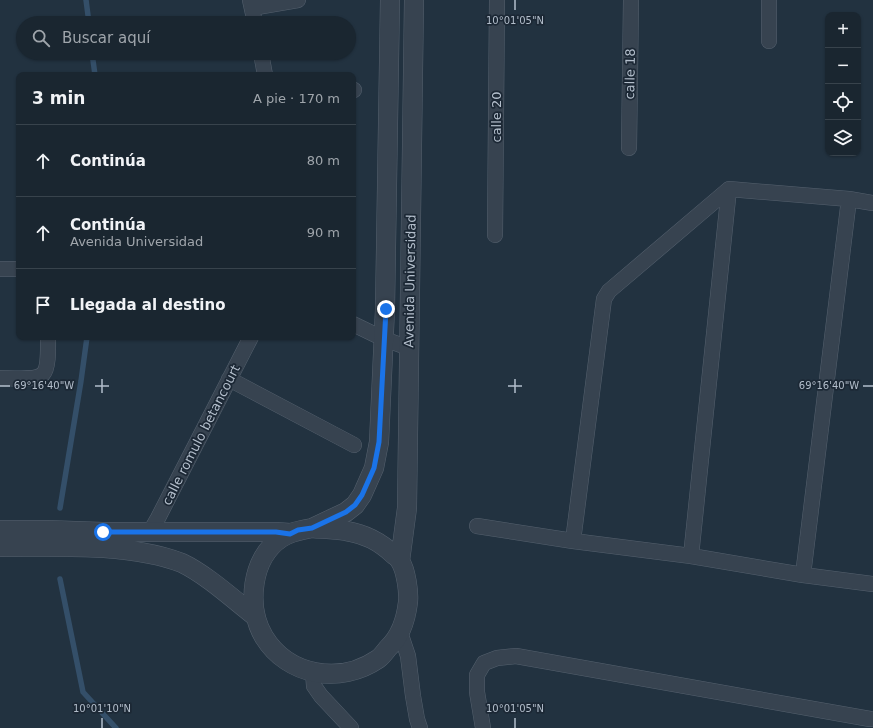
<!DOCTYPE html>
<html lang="es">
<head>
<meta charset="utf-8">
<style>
	body { margin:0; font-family:"DejaVu Sans",sans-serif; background:#27323c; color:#f1f3f6 }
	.controls { position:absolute; right:12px; top:12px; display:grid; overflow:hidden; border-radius:8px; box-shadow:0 1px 3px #0004 }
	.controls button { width:36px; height:36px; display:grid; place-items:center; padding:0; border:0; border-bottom:1px solid #38434c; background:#1a2630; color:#f1f3f6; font:20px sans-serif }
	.stop { position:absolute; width:12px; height:12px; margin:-9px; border:3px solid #1a73e8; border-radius:50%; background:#fff }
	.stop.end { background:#1a73e8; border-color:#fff; box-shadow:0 1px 4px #0008 }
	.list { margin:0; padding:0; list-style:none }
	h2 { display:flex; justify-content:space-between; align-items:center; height:52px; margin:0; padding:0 16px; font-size:17px }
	h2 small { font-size:13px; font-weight:400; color:#9fa5ab }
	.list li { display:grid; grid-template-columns:26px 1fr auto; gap:12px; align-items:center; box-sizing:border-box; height:72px; padding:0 16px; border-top:1px solid #38434c }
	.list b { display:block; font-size:15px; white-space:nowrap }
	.list p { margin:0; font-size:13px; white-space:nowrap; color:#9fa5ab }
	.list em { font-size:13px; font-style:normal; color:#9fa5ab }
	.icon { flex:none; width:22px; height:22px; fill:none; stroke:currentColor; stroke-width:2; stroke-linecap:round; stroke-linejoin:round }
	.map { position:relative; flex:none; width:873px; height:728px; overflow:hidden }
	.search { position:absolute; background:#1a2630; box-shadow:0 1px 3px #0004; left:16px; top:16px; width:340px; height:44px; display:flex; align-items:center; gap:10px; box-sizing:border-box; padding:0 14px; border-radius:22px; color:#9fa5ab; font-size:15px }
	.panel { position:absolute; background:#1a2630; box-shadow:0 1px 3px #0004; left:16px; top:72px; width:340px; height:268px; border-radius:8px }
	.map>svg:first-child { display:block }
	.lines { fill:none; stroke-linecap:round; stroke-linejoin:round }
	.stream { stroke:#344f69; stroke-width:5.5 }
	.minor-casing { stroke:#55616e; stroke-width:16 }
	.tertiary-casing { stroke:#55616e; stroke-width:20 }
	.minor { stroke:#374350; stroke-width:15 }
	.tertiary { stroke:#374350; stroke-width:19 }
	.route { stroke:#1a73e8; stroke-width:5 }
	.ticks { fill:none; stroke:#b3becb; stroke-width:1.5 }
	.labels { text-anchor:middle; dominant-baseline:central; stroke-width:3.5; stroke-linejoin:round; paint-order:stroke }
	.street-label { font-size:13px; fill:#b3becb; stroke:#1c2835 }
	.ticks-label { font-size:10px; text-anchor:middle; fill:#b3becb; stroke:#1c2835; stroke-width:3.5; stroke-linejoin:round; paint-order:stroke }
</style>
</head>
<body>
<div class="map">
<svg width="873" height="728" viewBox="0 0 873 728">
	<rect width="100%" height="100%" fill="#223240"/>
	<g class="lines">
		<path class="stream" d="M 86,0 L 89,23
			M 92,53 L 95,75
			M 60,508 L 81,381 L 87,337
			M 60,579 L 83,692 L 116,728"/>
		<defs>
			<path id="minor" d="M 250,0 L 255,23
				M 252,8 L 298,0
				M 769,41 L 769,0
				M 261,53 L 265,75
				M 353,90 L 354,90
				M 629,148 L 631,0
				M 495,235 L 497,0
				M 0,269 L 19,269
				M 353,324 L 384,339 L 409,348
				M 0,378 C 10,378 36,381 43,374 C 49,368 48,346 48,337
				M 229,379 L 354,445
				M 477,526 L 573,541 L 691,556 L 803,575 L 873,584
				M 150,532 L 158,518 L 251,337
				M 573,541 L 604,299 L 609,291 L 729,189 L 849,199 L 873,203
				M 691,556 L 729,189
				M 803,575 L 849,199
				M 400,632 L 408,656 L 413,696 L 417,719 L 420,728
				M 313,672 L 314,686 L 321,696 L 351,728
				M 483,728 L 477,692 L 477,675 L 484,663 L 497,658 L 516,656 L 870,719"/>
			<path id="tertiary" d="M 312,528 L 346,512 L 355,505 L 362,495 L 374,468 L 379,442 L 385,309 L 390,0
				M 312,528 C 323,529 335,529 346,531 C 365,534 379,541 394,555 C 396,556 399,559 400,561 C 406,570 409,592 408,602 C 406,619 401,636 388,648 C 385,652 382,656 378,659 C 340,685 288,676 264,637 C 246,607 251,558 281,538 C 290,532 301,530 312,528 Z
				M 0,530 L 47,530 L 103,532 L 276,532 L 290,533
				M 0,547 C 35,547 69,546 104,548 C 130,550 157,553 182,563 C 207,575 234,600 256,617
				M 400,561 L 407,508 L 414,0"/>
		</defs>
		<use href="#minor" class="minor-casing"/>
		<use href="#tertiary" class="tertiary-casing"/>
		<use href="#minor" class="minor"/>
		<use href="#tertiary" class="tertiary"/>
	</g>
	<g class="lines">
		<path class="route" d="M 103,532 L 276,532 L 290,534 L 298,530 L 312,528 L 346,512 L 355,505 L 362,495 L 374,468 L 379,442 L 386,309"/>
	</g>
	<path class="ticks" d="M 515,0 L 515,10M 102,379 L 102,393M 515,379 L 515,393M 0,386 L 10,386M 95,386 L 109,386M 508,386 L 522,386M 863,386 L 873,386M 102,718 L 102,728M 515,718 L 515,728"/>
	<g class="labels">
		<g class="street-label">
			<text transform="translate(630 74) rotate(-89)">calle 18</text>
			<text transform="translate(496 117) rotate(-90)">calle 20</text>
			<text transform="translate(410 281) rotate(-89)">Avenida Universidad</text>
			<text transform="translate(201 435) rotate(-63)">calle romulo betancourt</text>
		</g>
	</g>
	<g class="ticks-label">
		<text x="515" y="24">10°01'05"N</text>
		<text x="829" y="389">69°16'40"W</text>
		<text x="44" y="389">69°16'40"W</text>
		<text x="102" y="712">10°01'10"N</text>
		<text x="515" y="712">10°01'05"N</text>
	</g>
</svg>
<div class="controls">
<button>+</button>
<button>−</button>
<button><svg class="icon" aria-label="locate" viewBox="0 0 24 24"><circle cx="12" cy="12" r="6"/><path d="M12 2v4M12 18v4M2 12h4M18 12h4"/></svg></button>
<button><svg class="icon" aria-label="layers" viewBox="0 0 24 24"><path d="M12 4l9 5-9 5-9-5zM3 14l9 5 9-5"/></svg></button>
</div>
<div class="stop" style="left:103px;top:532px"></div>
<div class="stop end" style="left:386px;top:309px"></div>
<div class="search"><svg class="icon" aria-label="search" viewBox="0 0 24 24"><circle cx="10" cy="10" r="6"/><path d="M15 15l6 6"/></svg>Buscar aquí</div>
<section class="panel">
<h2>3 min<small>A pie · 170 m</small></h2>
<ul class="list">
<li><svg class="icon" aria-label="ahead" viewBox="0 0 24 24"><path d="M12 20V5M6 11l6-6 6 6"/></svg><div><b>Continúa</b></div><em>80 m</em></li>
<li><svg class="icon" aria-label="ahead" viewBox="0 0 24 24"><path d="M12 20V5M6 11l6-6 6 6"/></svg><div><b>Continúa</b><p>Avenida Universidad</p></div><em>90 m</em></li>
<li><svg class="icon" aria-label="arrive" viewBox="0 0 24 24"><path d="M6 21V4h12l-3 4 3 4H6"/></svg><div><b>Llegada al destino</b></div></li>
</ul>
</section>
</div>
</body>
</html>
